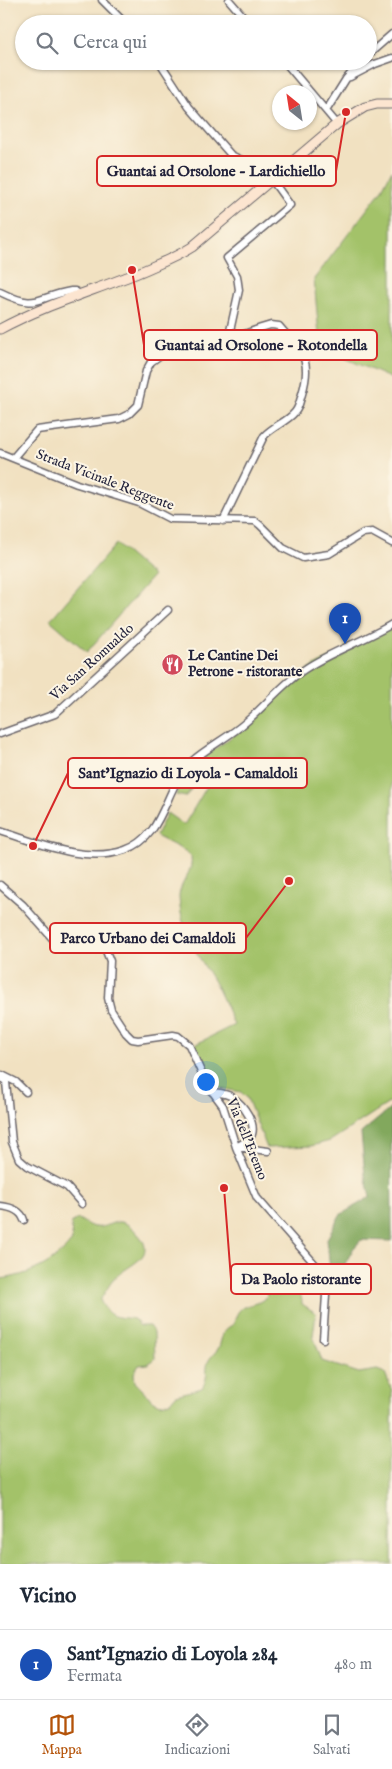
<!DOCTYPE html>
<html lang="it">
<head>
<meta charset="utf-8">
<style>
	body { margin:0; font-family:"IM FELL English",serif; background:#f2f2f3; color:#1f2937 }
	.compass { position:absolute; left:272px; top:85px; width:45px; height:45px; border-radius:50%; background:#fff; box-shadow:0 1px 4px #0004; rotate:330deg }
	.you { position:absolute; left:205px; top:1081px; width:18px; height:18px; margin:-12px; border:4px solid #fff; border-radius:50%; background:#1a73e8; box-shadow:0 0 0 8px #1a73e833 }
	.badge { display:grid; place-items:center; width:32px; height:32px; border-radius:50%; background:#b45309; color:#fff; font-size:16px; font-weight:700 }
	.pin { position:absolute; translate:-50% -41px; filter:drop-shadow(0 1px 2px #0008) }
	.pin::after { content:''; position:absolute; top:26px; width:18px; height:15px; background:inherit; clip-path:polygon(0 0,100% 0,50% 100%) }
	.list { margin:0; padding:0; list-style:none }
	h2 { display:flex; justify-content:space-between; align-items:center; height:65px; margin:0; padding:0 20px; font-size:21px }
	h2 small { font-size:16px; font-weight:400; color:#747a83 }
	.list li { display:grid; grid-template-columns:32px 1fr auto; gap:15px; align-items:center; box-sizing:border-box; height:70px; padding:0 20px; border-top:1px solid #e0e1e3 }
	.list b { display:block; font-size:19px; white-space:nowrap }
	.list p { margin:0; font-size:16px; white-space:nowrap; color:#747a83 }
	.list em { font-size:16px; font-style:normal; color:#747a83 }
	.icon { flex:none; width:28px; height:28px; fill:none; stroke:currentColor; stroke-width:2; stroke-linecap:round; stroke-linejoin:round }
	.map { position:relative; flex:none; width:392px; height:1564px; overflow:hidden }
	.search { position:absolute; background:#fff; box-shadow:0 1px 4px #0004; left:15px; right:15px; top:15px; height:55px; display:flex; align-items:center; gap:12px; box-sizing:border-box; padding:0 18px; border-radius:28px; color:#747a83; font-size:19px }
	.sheet { height:135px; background:#fff }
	nav { display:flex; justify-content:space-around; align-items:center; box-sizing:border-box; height:70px; border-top:1px solid #e0e1e3; background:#fff; font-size:14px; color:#747a83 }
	nav a { display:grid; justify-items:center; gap:2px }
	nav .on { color:#b45309 }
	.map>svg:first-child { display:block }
	.green { fill:#a3c269; stroke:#627252 }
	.forest { fill:#82a85d; stroke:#52654c }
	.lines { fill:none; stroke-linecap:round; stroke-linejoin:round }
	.street-casing { stroke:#6a656a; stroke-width:9 }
	.secondary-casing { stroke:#6a656a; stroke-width:11 }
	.street { stroke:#fff; stroke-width:6 }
	.secondary { stroke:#fce5d0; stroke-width:9 }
	.labels { text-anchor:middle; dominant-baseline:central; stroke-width:4; stroke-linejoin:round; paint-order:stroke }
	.street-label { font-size:14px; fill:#22223b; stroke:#fcf5e5 }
	.poi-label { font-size:14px; font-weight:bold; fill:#22223b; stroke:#fcf5e5; text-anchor:start }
	.leader { fill:none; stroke:#d62828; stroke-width:2 }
	.callout-dot { fill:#d62828; stroke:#fcf5e5; stroke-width:2 }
	.callout { fill:#fcf5e5; stroke:#d62828; stroke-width:2 }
	.callout-label { font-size:15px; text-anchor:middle; font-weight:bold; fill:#22223b }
</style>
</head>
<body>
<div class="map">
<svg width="392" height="1564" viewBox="0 0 392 1564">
	<rect width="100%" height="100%" fill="#fcf5e5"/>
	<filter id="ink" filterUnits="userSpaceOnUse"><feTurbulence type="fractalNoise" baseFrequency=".02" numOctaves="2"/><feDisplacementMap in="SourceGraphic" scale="10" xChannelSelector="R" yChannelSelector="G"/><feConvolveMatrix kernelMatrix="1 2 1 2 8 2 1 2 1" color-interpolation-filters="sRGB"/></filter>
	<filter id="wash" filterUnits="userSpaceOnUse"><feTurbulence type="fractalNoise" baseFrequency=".0096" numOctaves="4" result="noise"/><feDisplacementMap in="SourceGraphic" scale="20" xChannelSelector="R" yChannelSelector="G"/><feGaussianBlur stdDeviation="1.12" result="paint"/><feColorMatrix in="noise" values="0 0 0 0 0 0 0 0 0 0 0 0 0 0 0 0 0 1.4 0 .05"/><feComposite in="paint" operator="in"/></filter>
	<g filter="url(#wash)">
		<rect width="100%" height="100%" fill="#f1e1c1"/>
		<path class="green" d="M 392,170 L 392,379 L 320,347 L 314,279 L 381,191 Z
			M 116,544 L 153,576 L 87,652 L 50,620 Z
			M 392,627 L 392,1101 L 330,1141 L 311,1146 L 267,1148 L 247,1098 L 241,1092 L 213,1087 L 208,1080 L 192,1046 L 234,1025 C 229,1013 224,1001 218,989 C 201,958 181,936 179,897 C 179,883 194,872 191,857 L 187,852 L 156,836 L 167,813 L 184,825 L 215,773 L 211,763 L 205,767 L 186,797 L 176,795 L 180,782 L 194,764 L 248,725 L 303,674 L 316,665 Z
			M 78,1219 C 83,1221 90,1227 95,1227 C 105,1229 112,1221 121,1222 C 127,1223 133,1228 137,1233 C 160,1257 128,1264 115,1278 C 109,1284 105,1293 100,1300 C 110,1320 115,1316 134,1319 L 140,1326 L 149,1326 L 154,1333 L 155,1359 L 148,1364 L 139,1365 L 134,1373 L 135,1382 L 153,1401 L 161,1404 L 170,1402 L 176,1395 L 202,1388 C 209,1377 205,1372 208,1362 C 210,1357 215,1353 218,1349 C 224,1336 219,1332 234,1324 C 239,1297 254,1311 267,1296 L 264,1283 L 268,1268 L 273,1268 L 277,1282 C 289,1289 302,1285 302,1304 L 316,1313 L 313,1336 L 322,1361 L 359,1373 L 377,1370 L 385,1373 L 392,1391 L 392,1564 L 0,1564 L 0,1279 C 28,1276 55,1263 72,1241 L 71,1223 Z"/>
		<path class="forest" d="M 391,1108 L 392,1241 L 361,1240 L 353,1249 L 345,1264 L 330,1270 L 327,1239 L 340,1215 L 370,1197 L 365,1175 L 361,1133 Z"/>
	</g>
	<g filter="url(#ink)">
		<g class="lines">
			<defs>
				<path id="street" d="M 102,0 L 126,24
					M 229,0 L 250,24
					M 368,55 L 392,34
					M 159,61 L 189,107 L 231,155 L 261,169 L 271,181
					M 284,61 L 337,124
					M 350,77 L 375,64 L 392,58
					M 326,111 L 346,79 L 362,61
					M 0,292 C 39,311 35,297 71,291 L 75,291 L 81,295
					M 228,340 L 239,290 L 237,276 L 227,258 L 290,205 L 272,180
					M 0,453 L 77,484 L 139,503 L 170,519 L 255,521 L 260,525 L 283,548 L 303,558 L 329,554 L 363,533 L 372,532 L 392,543
					M 13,458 L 37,430 L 119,419 L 129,414 L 138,405 L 146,371 L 151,362 L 186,336 L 195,334 L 202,334 L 228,340 L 261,328 L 271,325 L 279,326 C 301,352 313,358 302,394 C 300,400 299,408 295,412 C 287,422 273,426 264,436 L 223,521
					M 0,734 L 55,714 L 168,610
					M 0,831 C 39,843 84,864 125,850 C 166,836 163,789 191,762 C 208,747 229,737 246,722 C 266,705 283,683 305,669 C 332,651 364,641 392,624
					M 0,885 L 23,905 L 53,939 C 69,944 84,933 99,939 L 106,951 L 110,961 L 108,998 L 111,1010 L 126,1033 L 132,1039 L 138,1040 L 173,1035 L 178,1036 L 189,1045 L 206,1083 L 223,1106 L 236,1147 L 257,1198 L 320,1270 L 326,1295 L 323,1339
					M 0,1075 L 6,1082 L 12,1142 L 19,1159 L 27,1166 L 67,1187 L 82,1204
					M 2,1075 L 16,1082 L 26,1092
					M 212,1092 C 219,1093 226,1093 232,1097 C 243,1104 259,1125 250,1138 C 247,1142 240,1144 236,1147
					M 237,1147 L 268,1151
					M 0,1206 C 10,1207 21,1210 24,1220
					M 302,1269 L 311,1271 L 321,1284"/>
				<path id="secondary" d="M 0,329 C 44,305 93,291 140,272 C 158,264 175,258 192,247 L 337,124 L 365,107 L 377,104 L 392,104"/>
			</defs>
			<use href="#street" class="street-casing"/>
			<use href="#secondary" class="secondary-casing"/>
			<use href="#street" class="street"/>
			<use href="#secondary" class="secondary"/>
		</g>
	</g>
	<defs>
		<symbol id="restaurant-disc" viewBox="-11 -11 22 22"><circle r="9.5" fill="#d1495b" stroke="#fcf5e5"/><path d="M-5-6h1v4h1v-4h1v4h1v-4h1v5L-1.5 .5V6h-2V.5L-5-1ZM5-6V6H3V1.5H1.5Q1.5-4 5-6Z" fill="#fff"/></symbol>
	</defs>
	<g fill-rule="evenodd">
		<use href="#restaurant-disc" x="160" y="652" width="25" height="25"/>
	</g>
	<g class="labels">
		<g class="street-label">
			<text transform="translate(105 480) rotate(21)">Strada Vicinale Reggente</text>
			<text transform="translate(92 662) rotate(-42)">Via San Romualdo</text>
			<text transform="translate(247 1139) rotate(68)">Via dell'Eremo</text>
		</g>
		<g class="poi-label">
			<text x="188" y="656">Le Cantine Dei<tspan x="188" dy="16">Petrone - ristorante</tspan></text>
		</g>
	</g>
	<path class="leader" d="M346 112L336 171M132 270L144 345M33 846L68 773M289 881L246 938M224 1188L231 1279"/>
	<g class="callout-dot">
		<circle cx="346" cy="112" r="5"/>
		<circle cx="132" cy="270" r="5"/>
		<circle cx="33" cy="846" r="5"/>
		<circle cx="289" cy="881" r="5"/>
		<circle cx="224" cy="1188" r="5"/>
	</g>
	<g class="callout">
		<rect x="97" y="156" width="239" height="30" rx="5"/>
		<rect x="144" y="330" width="233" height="30" rx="5"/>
		<rect x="68" y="758" width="239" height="30" rx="5"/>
		<rect x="50" y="923" width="196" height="30" rx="5"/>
		<rect x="231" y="1264" width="140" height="30" rx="5"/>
	</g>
	<g class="callout-label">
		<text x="216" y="176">Guantai ad Orsolone - Lardichiello</text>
		<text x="261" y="350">Guantai ad Orsolone - Rotondella</text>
		<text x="188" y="778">Sant'Ignazio di Loyola - Camaldoli</text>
		<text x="148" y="943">Parco Urbano dei Camaldoli</text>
		<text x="301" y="1284">Da Paolo ristorante</text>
	</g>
</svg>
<svg class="compass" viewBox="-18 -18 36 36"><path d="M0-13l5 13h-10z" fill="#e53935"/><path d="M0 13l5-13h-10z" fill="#747a83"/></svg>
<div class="you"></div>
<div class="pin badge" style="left:345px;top:644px;background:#1a4fb4">1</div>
<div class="search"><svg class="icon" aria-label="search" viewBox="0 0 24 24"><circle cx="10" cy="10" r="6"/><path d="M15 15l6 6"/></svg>Cerca qui</div>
</div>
<section class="sheet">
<h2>Vicino<small></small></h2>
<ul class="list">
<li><span class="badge" style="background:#1a4fb4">1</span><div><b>Sant'Ignazio di Loyola 284</b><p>Fermata</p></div><em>480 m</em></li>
</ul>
</section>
<nav>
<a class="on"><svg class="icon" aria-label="map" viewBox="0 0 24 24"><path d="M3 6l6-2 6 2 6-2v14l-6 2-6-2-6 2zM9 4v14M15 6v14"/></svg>Mappa</a>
<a><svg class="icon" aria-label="directions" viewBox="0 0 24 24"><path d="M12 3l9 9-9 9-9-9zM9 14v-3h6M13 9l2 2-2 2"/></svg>Indicazioni</a>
<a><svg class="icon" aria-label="saved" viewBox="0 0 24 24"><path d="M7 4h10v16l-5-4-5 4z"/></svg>Salvati</a>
</nav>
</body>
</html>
